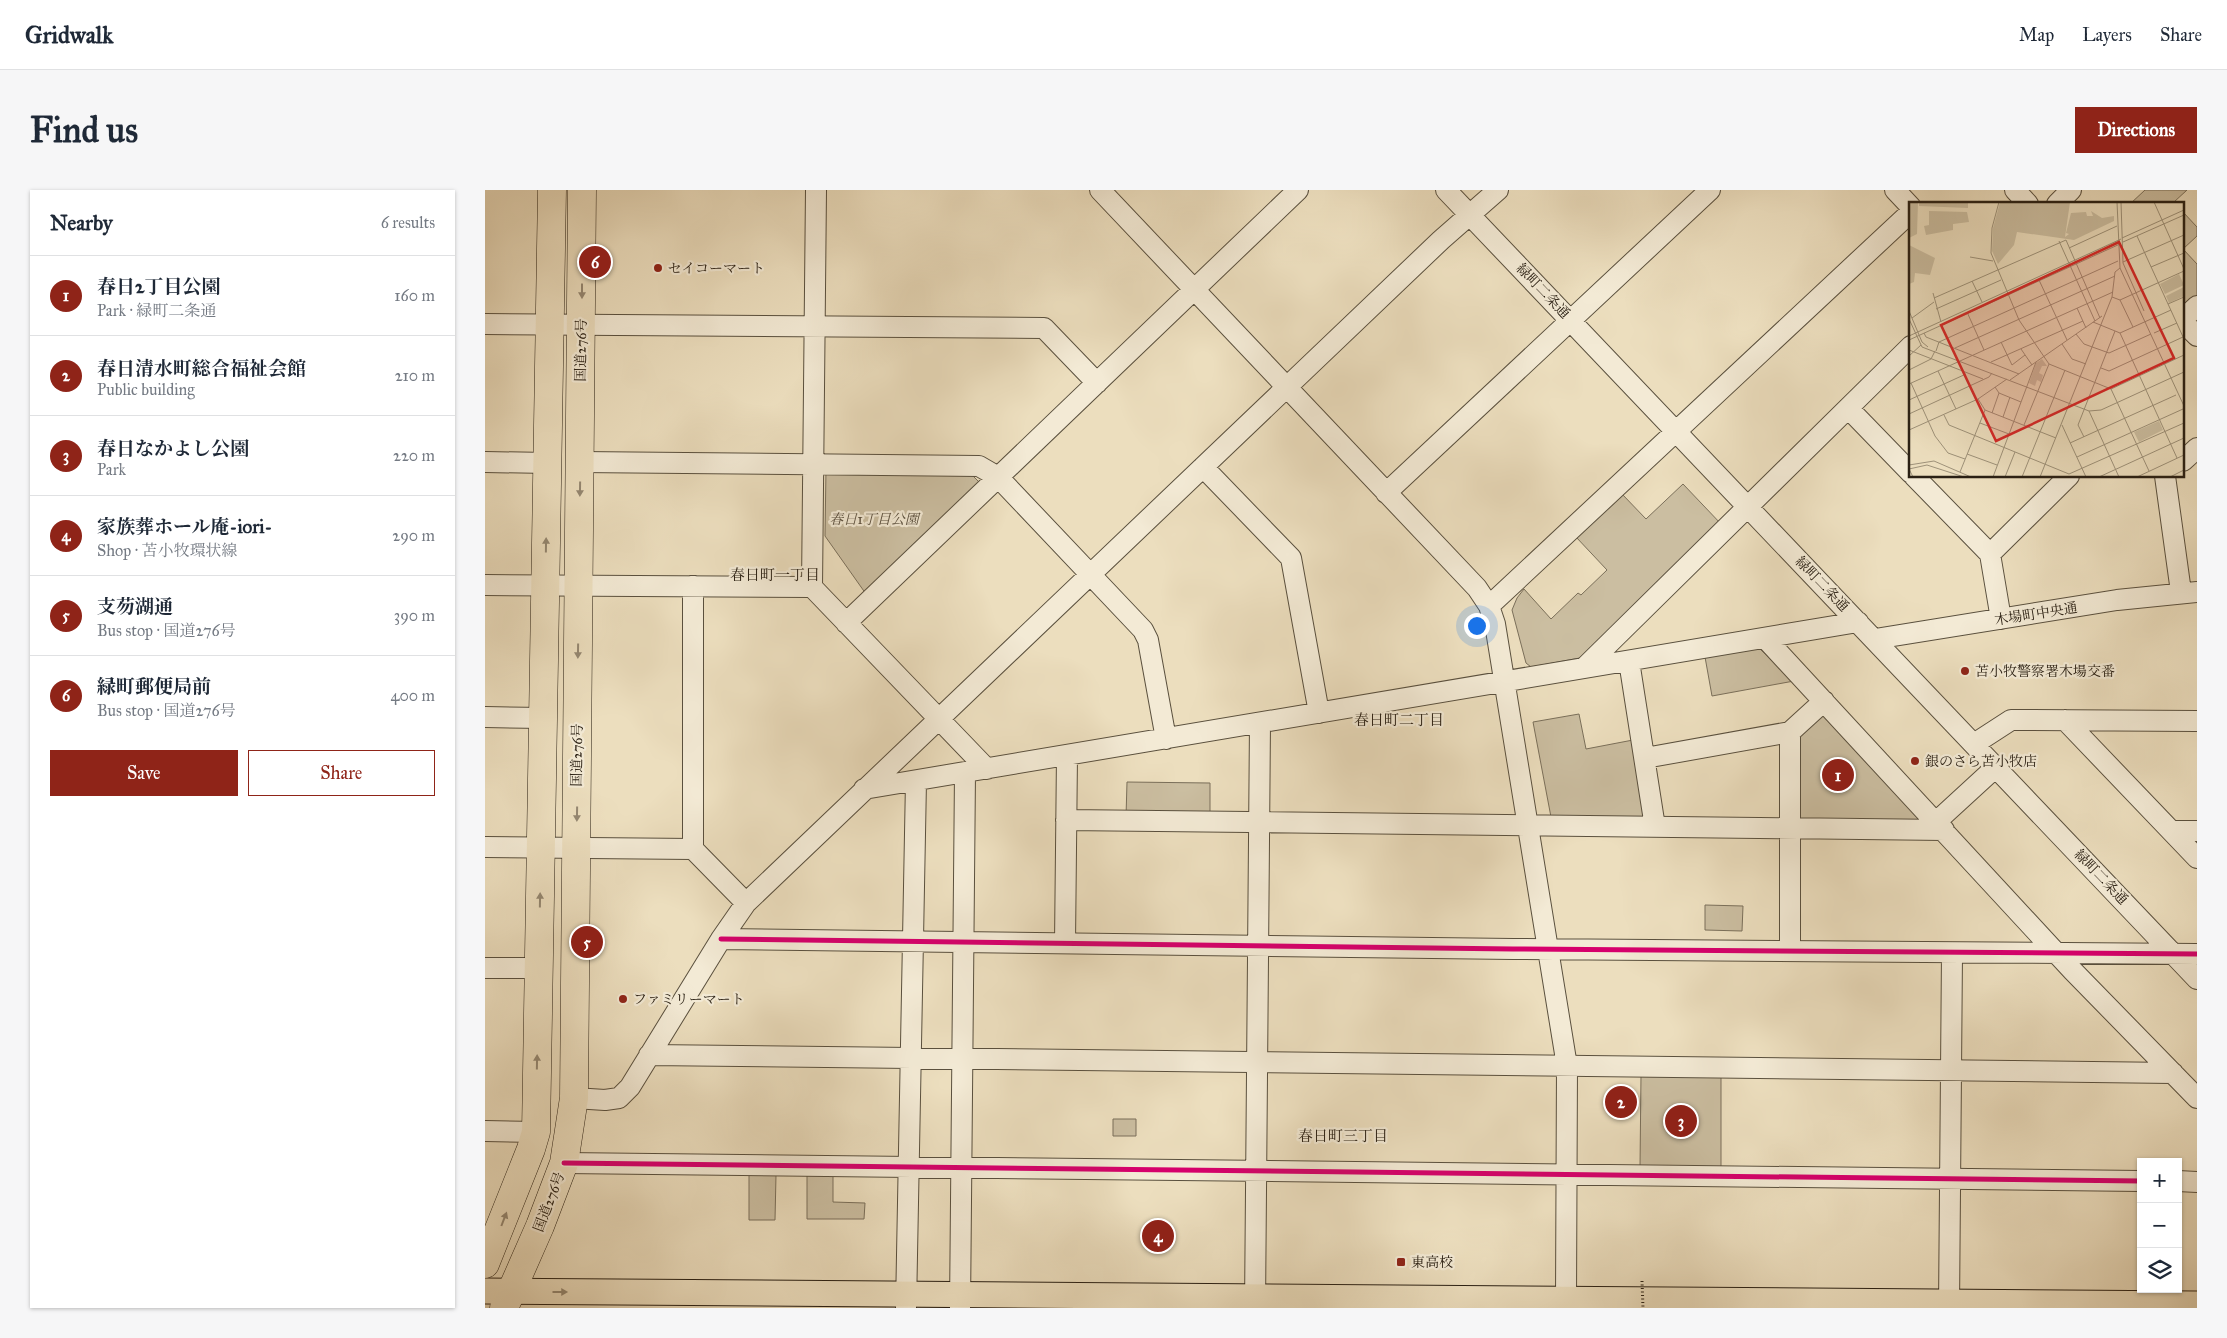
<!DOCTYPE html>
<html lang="en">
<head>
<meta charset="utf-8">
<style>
	body { margin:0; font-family:"IM FELL Great Primer","Noto Serif JP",serif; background:#f6f6f7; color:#1f2937 }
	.controls { position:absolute; right:15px; bottom:15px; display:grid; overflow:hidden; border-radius:0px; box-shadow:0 1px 4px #0004 }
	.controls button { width:45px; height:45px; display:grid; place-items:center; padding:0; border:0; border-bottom:1px solid #e0e1e3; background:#fff; color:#1f2937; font:25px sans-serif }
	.you { position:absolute; left:991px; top:435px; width:18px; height:18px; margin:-12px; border:4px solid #fff; border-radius:50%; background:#1a73e8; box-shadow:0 0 0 8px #1a73e833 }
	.badge { display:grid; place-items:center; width:32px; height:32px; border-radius:50%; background:#8f2418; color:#fff; font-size:16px; font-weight:700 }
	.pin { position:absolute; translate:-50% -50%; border:2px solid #fff; box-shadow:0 1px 5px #0006 }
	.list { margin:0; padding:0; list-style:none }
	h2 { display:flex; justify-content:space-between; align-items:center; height:65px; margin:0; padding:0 20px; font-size:21px }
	h2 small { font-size:16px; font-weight:400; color:#747a83 }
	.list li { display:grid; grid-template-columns:32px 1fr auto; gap:15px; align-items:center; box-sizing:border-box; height:80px; padding:0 20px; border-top:1px solid #e0e1e3 }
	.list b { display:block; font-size:19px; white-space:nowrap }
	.list p { margin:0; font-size:16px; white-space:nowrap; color:#747a83 }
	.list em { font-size:16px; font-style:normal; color:#747a83 }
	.actions { display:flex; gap:10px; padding:15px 20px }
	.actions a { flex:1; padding:11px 0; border:1px solid #8f2418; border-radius:0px; text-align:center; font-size:18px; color:#8f2418 }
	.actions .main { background:#8f2418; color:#fff }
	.icon { flex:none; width:28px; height:28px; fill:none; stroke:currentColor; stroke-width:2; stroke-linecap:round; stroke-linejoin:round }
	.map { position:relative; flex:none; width:1712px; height:1118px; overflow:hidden; border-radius:0px }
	header { display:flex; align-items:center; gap:30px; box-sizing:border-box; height:70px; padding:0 25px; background:#fff; border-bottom:1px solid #e0e1e3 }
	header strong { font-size:24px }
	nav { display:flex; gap:28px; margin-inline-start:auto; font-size:18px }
	.intro { display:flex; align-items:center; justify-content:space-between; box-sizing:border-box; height:120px; padding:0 30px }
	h1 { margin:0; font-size:35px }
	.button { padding:12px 22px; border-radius:0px; background:#8f2418; color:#fff; font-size:18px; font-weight:700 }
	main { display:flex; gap:30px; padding:0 30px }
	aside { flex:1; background:#fff; border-radius:0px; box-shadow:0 1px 4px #0004 }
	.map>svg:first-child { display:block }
	.green { fill:#cbbea1; stroke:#7a6f5a }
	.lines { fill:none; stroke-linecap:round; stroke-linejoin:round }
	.minor-casing { stroke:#5a503e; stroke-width:22 }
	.major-casing { stroke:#2a2014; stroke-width:27 }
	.highway-casing { stroke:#2a2014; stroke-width:29 }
	.minor { stroke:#f3ead5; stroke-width:20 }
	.major { stroke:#ecdebe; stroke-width:25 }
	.highway { stroke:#ecdebe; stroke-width:28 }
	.path-bridge { stroke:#2a2014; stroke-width:3; stroke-dasharray:1 2.5; stroke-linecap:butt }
	.cycleway-casing { stroke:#f3ead5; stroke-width:8 }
	.cycleway { stroke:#d6006c; stroke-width:5 }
	.oneway { fill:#958872 }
	.poi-dot { fill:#8f2418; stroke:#f3ead5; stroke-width:2 }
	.labels { text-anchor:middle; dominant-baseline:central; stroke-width:4.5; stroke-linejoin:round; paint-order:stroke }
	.poi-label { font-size:14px; fill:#2a2014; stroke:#f3ead5; text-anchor:start }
	.street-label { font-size:14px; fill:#2a2014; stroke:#f3ead5 }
	.park-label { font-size:14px; font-style:italic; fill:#5a4f3e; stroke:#f3ead5 }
	.neighbourhood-label { font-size:15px; fill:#2a2014; stroke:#f3ead5 }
	.inset-road { fill:none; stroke:#9e927a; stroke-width:1 }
	.view { fill:#d62828; fill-opacity:0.15; stroke:#d62828; stroke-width:2.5 }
	.inset-edge { fill:none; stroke:#2a2014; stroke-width:2.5 }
</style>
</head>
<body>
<header>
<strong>Gridwalk</strong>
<nav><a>Map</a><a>Layers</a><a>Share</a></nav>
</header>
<div class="intro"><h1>Find us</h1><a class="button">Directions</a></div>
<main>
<aside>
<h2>Nearby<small>6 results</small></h2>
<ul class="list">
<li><span class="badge">1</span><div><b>春日2丁目公園</b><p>Park · 緑町二条通</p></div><em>160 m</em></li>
<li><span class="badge">2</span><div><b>春日清水町総合福祉会館</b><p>Public building</p></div><em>210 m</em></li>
<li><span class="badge">3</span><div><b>春日なかよし公園</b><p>Park</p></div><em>220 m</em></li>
<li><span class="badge">4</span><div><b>家族葬ホール庵-iori-</b><p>Shop · 苫小牧環状線</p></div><em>290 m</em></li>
<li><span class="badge">5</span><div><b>支芴湖通</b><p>Bus stop · 国道276号</p></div><em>390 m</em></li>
<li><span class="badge">6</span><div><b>緑町郵便局前</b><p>Bus stop · 国道276号</p></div><em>400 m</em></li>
</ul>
<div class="actions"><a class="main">Save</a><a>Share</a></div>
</aside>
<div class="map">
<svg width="1712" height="1118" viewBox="0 0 1712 1118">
	<rect width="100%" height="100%" fill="#ecdebe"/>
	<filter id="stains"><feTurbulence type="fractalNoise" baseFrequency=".004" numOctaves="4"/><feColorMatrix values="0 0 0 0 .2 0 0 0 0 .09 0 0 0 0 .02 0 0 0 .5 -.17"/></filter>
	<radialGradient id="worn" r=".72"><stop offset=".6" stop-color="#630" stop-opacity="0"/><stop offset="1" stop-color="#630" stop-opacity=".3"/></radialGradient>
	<path class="green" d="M 1660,0 L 1702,0 L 1689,12 L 1690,14 L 1645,14 Z
		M 1698,22 L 1712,37 L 1712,46 L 1698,59 Z
		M 1698,59 L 1712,74 L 1712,106 L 1698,119 Z
		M 341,279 L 487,285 L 496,294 L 381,404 L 340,346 Z
		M 1198,294 L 1237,335 L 1100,467 L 1046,477 L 1041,473 L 1027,420 L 1032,408 L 1039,399 L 1066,429 L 1093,403 L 1096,405 L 1122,380 L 1091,347 L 1137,304 L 1161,329 Z
		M 1274,458 L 1309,491 L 1227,506 L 1220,467 Z
		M 1335,519 L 1435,625 L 1431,633 L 1309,633 L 1309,545 Z
		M 1094,524 L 1101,559 L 1148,550 L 1161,624 L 1158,628 L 1066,627 L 1048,532 Z
		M 642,592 L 725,593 L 725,628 L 641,627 Z
		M 1220,715 L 1258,716 L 1257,741 L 1220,740 Z
		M 1156,885 L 1236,886 L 1236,977 L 1155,977 Z
		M 628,929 L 651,929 L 651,946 L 628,946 Z
		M 264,984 L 291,985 L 290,1030 L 264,1030 Z
		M 322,985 L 348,986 L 348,1012 L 380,1013 L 379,1029 L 322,1029 Z"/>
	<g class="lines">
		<defs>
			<path id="minor" d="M 331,0 L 327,397 L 502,579
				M 615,0 L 992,398 L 1004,416 L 1010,434 L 1082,876 L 1081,1109 L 1080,1118
				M 961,0 L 1712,789
				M 1410,0 L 1426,17
				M 1530,0 L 1543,14
				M 1572,14 L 1586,0
				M 1698,129 L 1712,116
				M 1698,132 L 1712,146
				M 0,134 L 559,138 L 612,193
				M 1363,218 L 1426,283
				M 1698,271 L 1712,258
				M 0,272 L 63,273
				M 95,272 L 494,276 L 513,287 L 658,440 L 663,450 L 681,549
				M 718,277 L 806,368 L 834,523
				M 1429,286 L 1505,364 L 1516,429
				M 1680,286 L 1696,402
				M 901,303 L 1225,0
				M 1505,364 L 1584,286
				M 0,395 L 327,397
				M 208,396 L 208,659 L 261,713
				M 1004,416 L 1426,22
				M 361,433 L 813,0
				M 1280,448 L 1587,780 L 1712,908
				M 1390,449 L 1632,410 L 1712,402
				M 1144,471 L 1170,637
				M 1100,477 L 1426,156
				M 0,527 L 58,528
				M 1580,530 L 1712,668
				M 1305,542 L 1339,511
				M 1489,554 L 1526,530 L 1712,531
				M 1160,568 L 1305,542 L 1305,761
				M 379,599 L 1373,432
				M 581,630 L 1459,640
				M 1451,632 L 1511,577
				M 1687,641 L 1712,641
				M 0,657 L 208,659
				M 236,749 L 1028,759 L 1712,764
				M 580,753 L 582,565
				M 0,778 L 54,778
				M 164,865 L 1688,883
				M 89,908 L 120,910 L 134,908 L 145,897 L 236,749 L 261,713 L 956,50 L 1013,0
				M 0,941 L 51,942
				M 79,973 L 1656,991
				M 1693,991 L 1712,992
				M 421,1118 L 431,591
				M 475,1118 L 480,583
				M 770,1118 L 775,533
				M 1464,1118 L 1467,763"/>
			<path id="major" d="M 0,1101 L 1712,1114"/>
			<path id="highway" d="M 0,1074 L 46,959 L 51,942 L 67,0
				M 19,1118 L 55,1036 L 79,973 L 89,908 L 97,0"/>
		</defs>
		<use href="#minor" class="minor-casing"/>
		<use href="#major" class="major-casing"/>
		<use href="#highway" class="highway-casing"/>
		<use href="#minor" class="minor"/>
		<use href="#major" class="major"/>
		<use href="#highway" class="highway"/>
		<path class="path-bridge" d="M 1157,1091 L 1158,1118"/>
		<defs>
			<path id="cycleway" d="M 236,749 L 1028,759 L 1712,764
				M 79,973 L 1656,991"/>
		</defs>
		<use href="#cycleway" class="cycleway-casing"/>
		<use href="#cycleway" class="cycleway"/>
	</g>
	<defs><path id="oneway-solid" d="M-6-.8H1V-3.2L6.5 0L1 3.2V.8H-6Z" transform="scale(1.25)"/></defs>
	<g class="oneway">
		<use href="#oneway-solid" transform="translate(97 101) rotate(90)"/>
		<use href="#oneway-solid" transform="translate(95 299) rotate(91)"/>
		<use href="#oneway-solid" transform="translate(61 355) rotate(-89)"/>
		<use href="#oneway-solid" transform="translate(93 461) rotate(91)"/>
		<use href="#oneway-solid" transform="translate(92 624) rotate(91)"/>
		<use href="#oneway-solid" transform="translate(55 710) rotate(-89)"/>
		<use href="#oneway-solid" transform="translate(52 872) rotate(-89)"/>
		<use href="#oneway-solid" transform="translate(19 1029) rotate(-69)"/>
		<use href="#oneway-solid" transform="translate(75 1102)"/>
	</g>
	<g class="poi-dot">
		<circle cx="173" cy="78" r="5"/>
		<circle cx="1480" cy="481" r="5"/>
		<circle cx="1430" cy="571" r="5"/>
		<circle cx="138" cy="809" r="5"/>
		<rect x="911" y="1067" width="10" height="10" rx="2.5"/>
	</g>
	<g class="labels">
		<g class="poi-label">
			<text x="183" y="78">セイコーマート</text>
			<text x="1490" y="481">苫小牧警察署木場交番</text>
			<text x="1440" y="571">銀のさら苫小牧店</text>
			<text x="148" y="809">ファミリーマート</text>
			<text x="926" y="1072">東高校</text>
		</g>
		<g class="street-label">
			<text transform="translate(1058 101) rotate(46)">緑町二条通</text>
			<text transform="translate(96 160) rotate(-89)">国道276号</text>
			<text transform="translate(1337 394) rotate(46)">緑町二条通</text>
			<text transform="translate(1551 424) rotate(-9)">木場町中央通</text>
			<text transform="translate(92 565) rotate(-89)">国道276号</text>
			<text transform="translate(1616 687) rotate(46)">緑町二条通</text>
			<text transform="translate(64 1012) rotate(-69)">国道276号</text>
		</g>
		<g class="park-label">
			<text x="389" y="329">春日1丁目公園</text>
		</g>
		<g class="neighbourhood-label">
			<text x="290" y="385">春日町一丁目</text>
			<text x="914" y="530">春日町二丁目</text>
			<text x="858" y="946">春日町三丁目</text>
		</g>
	</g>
	<g transform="translate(1424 12)">
		<rect width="275" height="275" fill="#ecdebe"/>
		<path d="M 0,0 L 9,0 L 8,32 L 0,36 ZM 10,0 L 59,0 L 59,6 L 10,4 ZM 91,0 L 161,0 L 156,35 L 160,32 L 157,31 L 162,11 L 177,10 L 178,14 L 184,14 L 182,9 L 193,16 L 205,14 L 205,19 L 165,38 L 108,30 L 105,43 L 89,62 L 83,49 L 84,26 ZM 20,9 L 58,10 L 60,20 L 44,22 L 44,28 L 17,33 L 15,24 L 20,23 ZM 0,43 L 26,56 L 21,73 L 6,71 L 5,80 L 0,82 ZM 270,72 L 275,83 L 256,92 L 251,82 ZM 275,85 L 275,94 L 260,101 L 257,94 ZM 133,157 L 138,164 L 133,164 L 130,171 L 134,173 L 132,180 L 128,178 L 126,184 L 120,181 L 127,161 ZM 250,219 L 254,228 L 230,240 L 225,230 Z" fill="#cbbea1"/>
		<path class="inset-road" d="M 90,0 L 83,26 L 82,51 L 110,118 L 140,162 L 202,187 L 240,269M 208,0 L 211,66 L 275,204M 212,0 L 214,61 L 235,109M 245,0 L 275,67M 228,34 L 275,137M 213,36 L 275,8M 150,39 L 186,119M 214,40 L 275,13M 160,46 L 208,24M 61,55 L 84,59M 214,60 L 275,33M 242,65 L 275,51M 130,78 L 158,138M 63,79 L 73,100M 24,91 L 32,120M 203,95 L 211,98 L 224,125M 25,96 L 157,38 L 191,116M 211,98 L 275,69M 259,102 L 275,95M 168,106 L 177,126M 27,107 L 92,78M 0,109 L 13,140 L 19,145M 58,110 L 75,148M 3,116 L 25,100M 0,117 L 13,145 L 180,209 L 192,208 L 275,170M 184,120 L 211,131 L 268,256M 15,131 L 17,135 L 110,172M 211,131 L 262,108M 245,131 L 268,121M 167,132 L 175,142 L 200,151 L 242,132M 0,134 L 212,37M 0,138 L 211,42M 92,140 L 103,163 L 116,153M 153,142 L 163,157 L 177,162M 46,146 L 206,74M 112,147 L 123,163M 0,148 L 74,177M 27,149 L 30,140 L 209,59M 0,154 L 12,143M 82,160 L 174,119M 192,166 L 200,169 L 274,135M 0,168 L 22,157 L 26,149M 29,169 L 47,207M 101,178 L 193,114M 2,181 L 26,234 L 39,251 L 56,257M 0,182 L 204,90M 86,185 L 90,191 L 112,200M 202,187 L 275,153M 69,197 L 76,208 L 147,236M 0,198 L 57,172M 180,209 L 210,275M 83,211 L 90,191M 0,212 L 80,175 L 83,171M 35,213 L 40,223 L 160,272 L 275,221M 94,215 L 101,195M 71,221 L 100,232M 115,223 L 140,162M 153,223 L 177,275M 0,228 L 69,197 L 98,177M 175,235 L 169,223 L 206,129M 161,241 L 267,193M 58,252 L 88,263M 168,255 L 274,207M 0,263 L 25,259 L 62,275M 51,270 L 76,208M 4,275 L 0,267 L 18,263 L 55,275M 84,275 L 127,160M 96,275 L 106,250M 113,275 L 156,168M 131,275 L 203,95 L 206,70 L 211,66M 190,275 L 275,236M 228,275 L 275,253M 261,275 L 275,268"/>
		<path class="view" d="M 210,40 L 265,156 L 87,239 L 32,123 Z"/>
		<rect width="275" height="275" class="inset-edge"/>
	</g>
	<rect width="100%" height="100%" filter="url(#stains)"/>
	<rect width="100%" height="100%" fill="url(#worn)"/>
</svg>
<div class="controls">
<button>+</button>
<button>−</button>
<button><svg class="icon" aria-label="layers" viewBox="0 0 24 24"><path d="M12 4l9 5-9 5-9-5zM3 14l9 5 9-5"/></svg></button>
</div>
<div class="you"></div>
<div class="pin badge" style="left:1353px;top:585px">1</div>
<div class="pin badge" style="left:1136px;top:912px">2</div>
<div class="pin badge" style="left:1196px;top:931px">3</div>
<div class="pin badge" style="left:673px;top:1046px">4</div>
<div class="pin badge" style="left:102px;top:752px">5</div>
<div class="pin badge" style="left:110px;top:72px">6</div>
</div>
</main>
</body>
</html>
